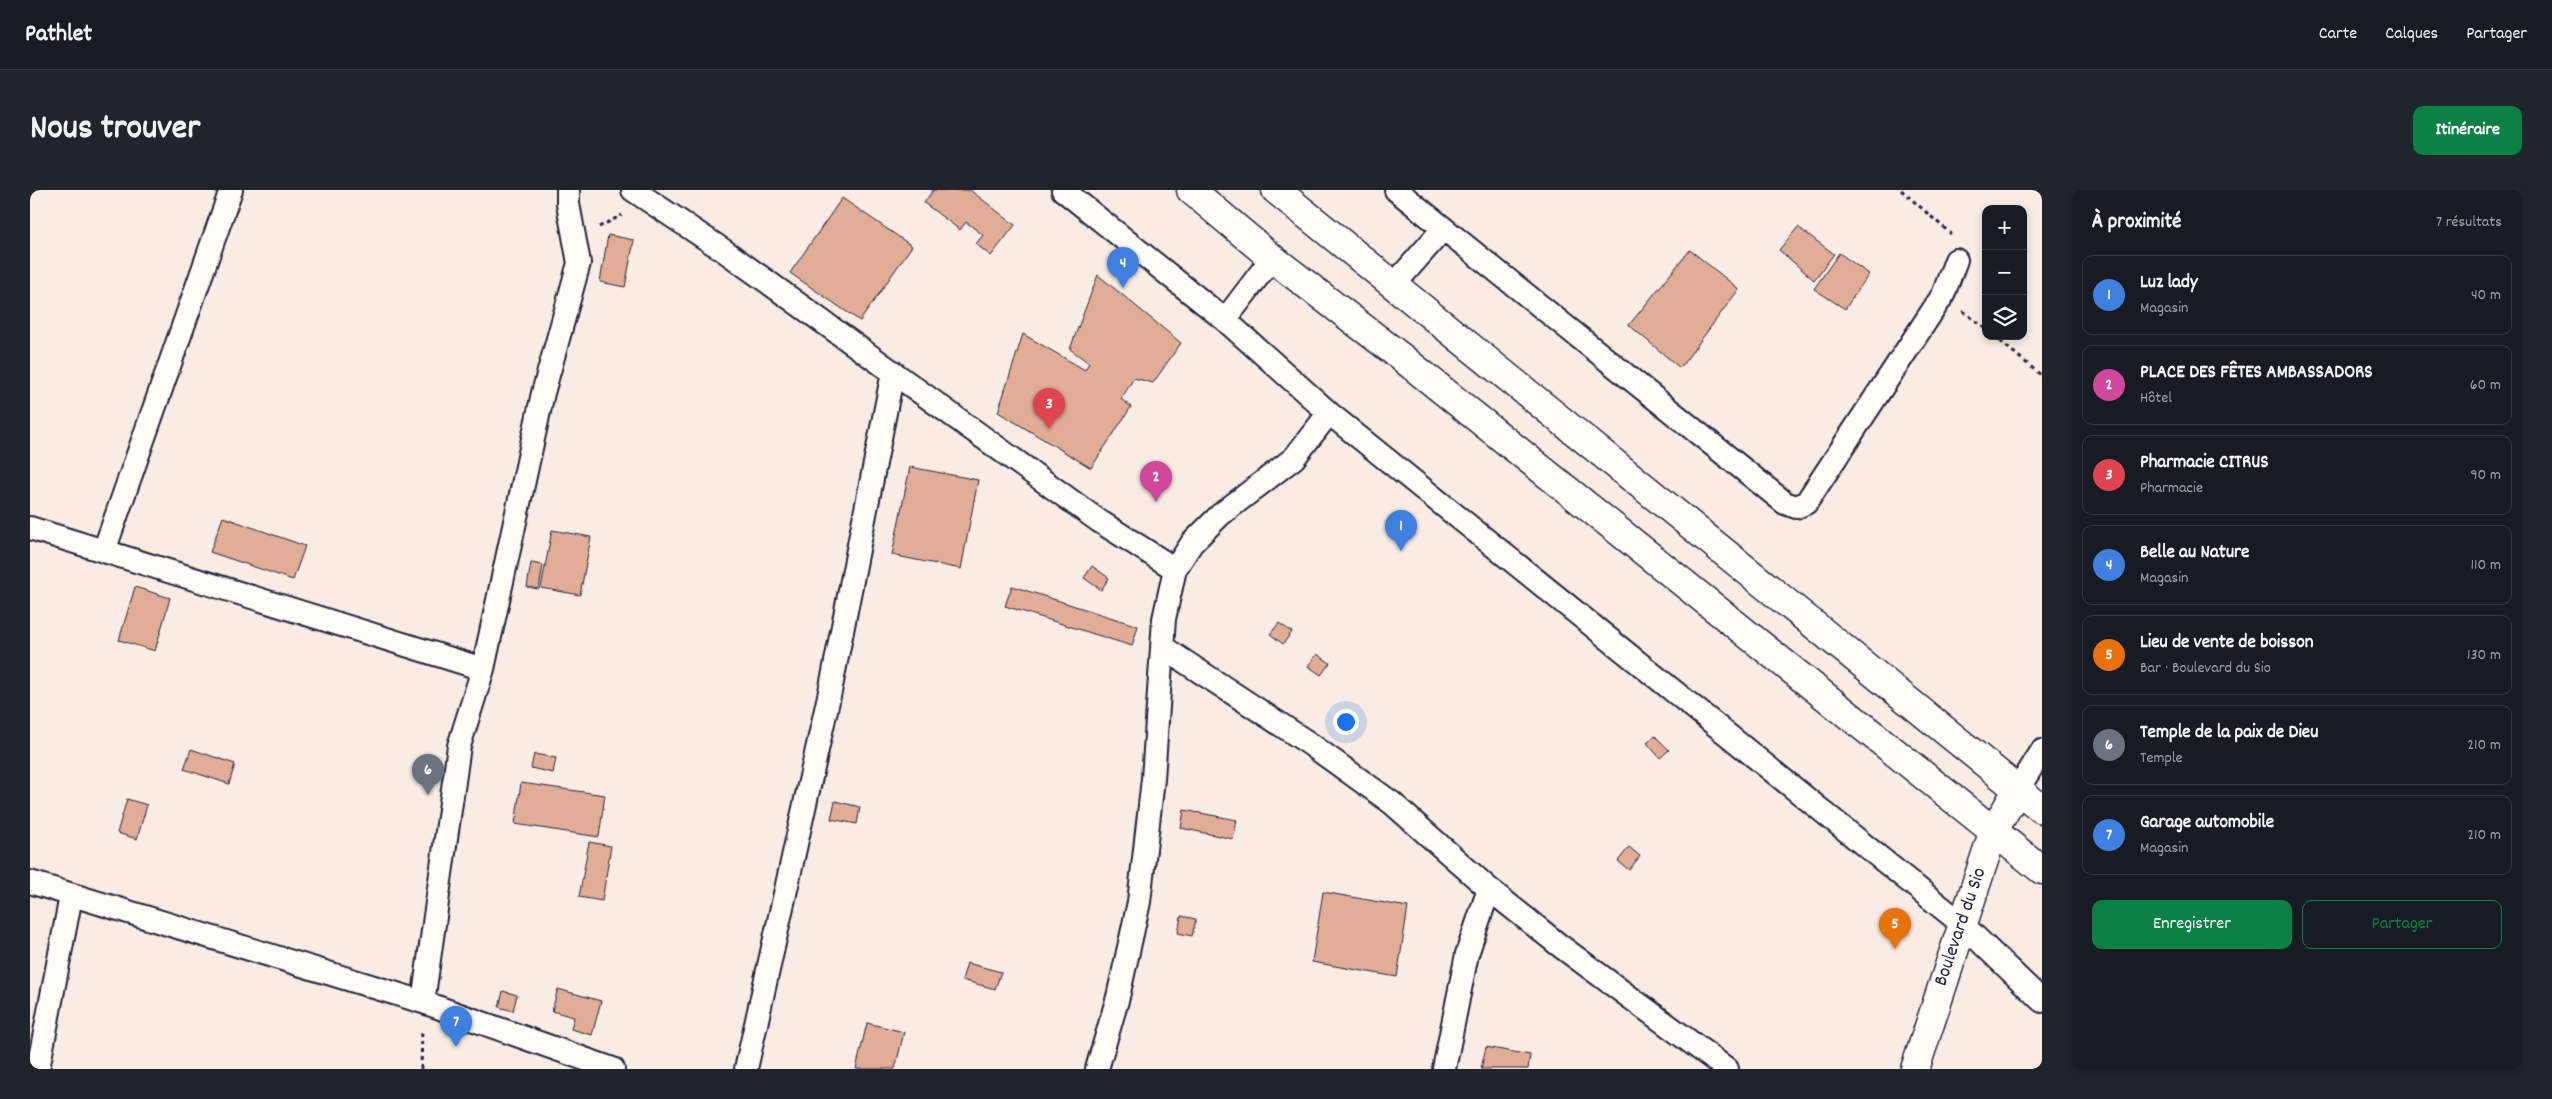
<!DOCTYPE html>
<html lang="fr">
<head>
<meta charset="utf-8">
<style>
	body { margin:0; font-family:Dekko,sans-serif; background:#20242c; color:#f1f3f6 }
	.controls { position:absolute; right:15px; top:15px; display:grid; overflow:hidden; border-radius:10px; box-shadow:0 2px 8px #0003 }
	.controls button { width:45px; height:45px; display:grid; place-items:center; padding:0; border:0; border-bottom:1px solid #363941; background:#171b24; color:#f1f3f6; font:25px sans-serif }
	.you { position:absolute; left:1315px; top:531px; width:18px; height:18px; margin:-12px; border:4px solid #fff; border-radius:50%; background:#1a73e8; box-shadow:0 0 0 8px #1a73e833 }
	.badge { display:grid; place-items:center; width:32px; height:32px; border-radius:50%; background:#0b8043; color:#fff; font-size:16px; font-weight:700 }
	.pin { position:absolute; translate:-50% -41px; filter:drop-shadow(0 1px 2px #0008) }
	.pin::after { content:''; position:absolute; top:26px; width:18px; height:15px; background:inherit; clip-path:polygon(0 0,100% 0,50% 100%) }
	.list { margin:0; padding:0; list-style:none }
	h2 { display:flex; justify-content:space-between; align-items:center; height:65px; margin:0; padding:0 20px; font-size:21px }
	h2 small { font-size:16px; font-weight:400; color:#9ea1a6 }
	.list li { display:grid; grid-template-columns:32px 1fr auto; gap:15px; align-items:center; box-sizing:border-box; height:80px; margin:0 10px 10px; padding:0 10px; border:1px solid #363941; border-radius:10px }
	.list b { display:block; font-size:19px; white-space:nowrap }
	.list p { margin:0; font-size:16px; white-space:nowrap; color:#9ea1a6 }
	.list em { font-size:16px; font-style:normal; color:#9ea1a6 }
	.actions { display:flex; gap:10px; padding:15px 20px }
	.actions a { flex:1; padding:11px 0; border:1px solid #0b8043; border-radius:10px; text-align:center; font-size:18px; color:#0b8043 }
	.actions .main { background:#0b8043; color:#fff }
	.icon { flex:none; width:28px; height:28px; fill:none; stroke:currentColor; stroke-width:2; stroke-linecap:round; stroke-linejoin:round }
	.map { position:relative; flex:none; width:2012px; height:879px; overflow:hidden; border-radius:10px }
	header { display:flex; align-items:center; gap:30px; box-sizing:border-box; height:70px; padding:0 25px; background:#171b24; border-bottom:1px solid #363941 }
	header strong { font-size:24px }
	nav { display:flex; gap:28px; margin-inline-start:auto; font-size:18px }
	.intro { display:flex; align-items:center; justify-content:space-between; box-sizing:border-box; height:120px; padding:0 30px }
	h1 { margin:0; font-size:35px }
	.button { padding:12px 22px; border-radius:10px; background:#0b8043; color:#fff; font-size:18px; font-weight:700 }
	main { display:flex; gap:30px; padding:0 30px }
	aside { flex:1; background:#171b24; border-radius:10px; box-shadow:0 2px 8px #0003 }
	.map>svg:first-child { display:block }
	.building { fill:#e2ad97; stroke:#22223b }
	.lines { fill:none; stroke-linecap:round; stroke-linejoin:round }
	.street-casing { stroke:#22223b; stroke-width:26 }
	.secondary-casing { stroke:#22223b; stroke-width:31 }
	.primary-casing { stroke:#22223b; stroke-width:31 }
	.path { stroke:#22223b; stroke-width:3; stroke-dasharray:4 4; stroke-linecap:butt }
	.street { stroke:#fdfcf7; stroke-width:22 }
	.secondary { stroke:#fdfcf7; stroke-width:28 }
	.primary { stroke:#fdfcf7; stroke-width:28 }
	.labels { text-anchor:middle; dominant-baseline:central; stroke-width:4; stroke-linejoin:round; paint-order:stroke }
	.street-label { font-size:20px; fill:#22223b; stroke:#fdfcf7 }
</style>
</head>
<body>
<header>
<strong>Pathlet</strong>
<nav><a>Carte</a><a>Calques</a><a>Partager</a></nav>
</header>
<div class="intro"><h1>Nous trouver</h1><a class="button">Itinéraire</a></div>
<main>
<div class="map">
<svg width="2012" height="879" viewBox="0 0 2012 879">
	<rect width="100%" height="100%" fill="#f8ece4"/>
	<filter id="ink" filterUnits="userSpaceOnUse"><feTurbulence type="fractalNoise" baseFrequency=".02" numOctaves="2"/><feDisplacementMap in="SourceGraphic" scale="10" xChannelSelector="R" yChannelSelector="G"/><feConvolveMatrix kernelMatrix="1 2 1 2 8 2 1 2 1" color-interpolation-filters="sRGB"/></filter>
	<g filter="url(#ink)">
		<path class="building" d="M 903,0 L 940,0 L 985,35 L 961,66 L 946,54 L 953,45 L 936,32 L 930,40 L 894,13 Z
			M 812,8 L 882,56 L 830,131 L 760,83 Z
			M 1768,37 L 1804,64 L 1784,90 L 1749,60 Z
			M 578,45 L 604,50 L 595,97 L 570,92 Z
			M 1660,60 L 1709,99 L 1650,178 L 1599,135 Z
			M 1809,63 L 1839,84 L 1815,119 L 1784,99 Z
			M 1068,85 L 1151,153 L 1123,193 L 1104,188 L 1091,209 L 1101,217 L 1061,278 L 968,222 L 993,144 L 1055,180 L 1059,173 L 1040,159 Z
			M 880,277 L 948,290 L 931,379 L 862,365 Z
			M 193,327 L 275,356 L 263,390 L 180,362 Z
			M 522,340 L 561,347 L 550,405 L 511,398 Z
			M 501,373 L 513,375 L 509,399 L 497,397 Z
			M 1062,376 L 1079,388 L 1071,400 L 1054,388 Z
			M 982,396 L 1108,436 L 1102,456 L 975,416 Z
			M 105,397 L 140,408 L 125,461 L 89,450 Z
			M 1249,433 L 1262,442 L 1253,454 L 1240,444 Z
			M 1287,464 L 1300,473 L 1291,485 L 1278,476 Z
			M 1625,546 L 1639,560 L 1630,568 L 1617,553 Z
			M 161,559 L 205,574 L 199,594 L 154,579 Z
			M 504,564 L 526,568 L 523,583 L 501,578 Z
			M 491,593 L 575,605 L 569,647 L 485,634 Z
			M 97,609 L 117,615 L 107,649 L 87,643 Z
			M 805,611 L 830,617 L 827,634 L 801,629 Z
			M 1154,620 L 1207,630 L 1203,649 L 1151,638 Z
			M 559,652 L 581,656 L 572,711 L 549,707 Z
			M 1599,657 L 1610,666 L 1599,680 L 1588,671 Z
			M 1293,702 L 1378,717 L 1367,787 L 1282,772 Z
			M 1151,726 L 1166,729 L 1162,746 L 1148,743 Z
			M 937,773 L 971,782 L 965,799 L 932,790 Z
			M 528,799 L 571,811 L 562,845 L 541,839 L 544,827 L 522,821 Z
			M 473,801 L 487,805 L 483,821 L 469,817 Z
			M 837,833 L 874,842 L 865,879 L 826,879 Z
			M 1456,857 L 1500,865 L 1498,879 L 1451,879 Z"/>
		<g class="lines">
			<defs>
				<path id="street" d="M 603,0 L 696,62 L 1069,331 L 1145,379
					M 1033,0 L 1195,130
					M 1366,0 L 1755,313 L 1766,317 L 1776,313 L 1913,105 L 1926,70
					M 1363,96 L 1413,39
					M 1299,223 L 1932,734 L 2012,811
					M 0,338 L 453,479
					M 74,361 L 201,0
					M 1134,458 L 1280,554 L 1362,613 L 1459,699 L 1529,755 L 1697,879
					M 1988,599 L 2012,561
					M 0,692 L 393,812 L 583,879
					M 393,812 L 429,556 L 453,479 L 513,203 L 549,73 L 538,14 L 538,0
					M 8,879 L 41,706
					M 716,879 L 801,497 L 863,182
					M 1067,879 L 1088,807 L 1109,712 L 1123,589 L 1134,429 L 1145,379 L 1162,353 L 1190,325 L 1264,268 L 1299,223 L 1195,130 L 1242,68
					M 1414,879 L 1437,764 L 1459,699"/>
				<path id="secondary" d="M 1885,879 L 1964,640 L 1988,599"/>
				<path id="primary" d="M 1161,0 L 1242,68 L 1371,167 L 2012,680
					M 1246,0 L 2012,619"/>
			</defs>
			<use href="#street" class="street-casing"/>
			<use href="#secondary" class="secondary-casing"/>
			<use href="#primary" class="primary-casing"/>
			<path class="path" d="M 1871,0 L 1921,44
				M 569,37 L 592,25
				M 1933,121 L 1956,139
				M 1964,146 L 2012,186
				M 391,879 L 392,840"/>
			<use href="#street" class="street"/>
			<use href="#secondary" class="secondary"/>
			<use href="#primary" class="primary"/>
		</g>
	</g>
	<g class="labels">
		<g class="street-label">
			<text transform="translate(1931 737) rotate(-71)">Boulevard du Sio</text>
		</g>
	</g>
</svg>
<div class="controls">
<button>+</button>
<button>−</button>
<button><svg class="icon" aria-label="layers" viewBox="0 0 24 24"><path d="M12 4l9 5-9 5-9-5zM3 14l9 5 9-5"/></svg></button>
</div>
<div class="you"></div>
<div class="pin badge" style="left:1371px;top:361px;background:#3f7fe0">1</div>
<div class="pin badge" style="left:1126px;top:312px;background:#d1479c">2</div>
<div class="pin badge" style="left:1019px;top:239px;background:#e0444e">3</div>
<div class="pin badge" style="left:1093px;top:98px;background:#3f7fe0">4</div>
<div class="pin badge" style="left:1865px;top:759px;background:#e8710a">5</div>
<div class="pin badge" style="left:398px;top:605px;background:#6b7280">6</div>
<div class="pin badge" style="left:426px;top:857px;background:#3f7fe0">7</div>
</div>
<aside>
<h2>À proximité<small>7 résultats</small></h2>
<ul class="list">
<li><span class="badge" style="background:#3f7fe0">1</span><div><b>Luz lady</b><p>Magasin</p></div><em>40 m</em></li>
<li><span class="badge" style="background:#d1479c">2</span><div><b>PLACE DES FÊTES AMBASSADORS</b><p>Hôtel</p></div><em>60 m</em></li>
<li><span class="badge" style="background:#e0444e">3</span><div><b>Pharmacie CITRUS</b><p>Pharmacie</p></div><em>90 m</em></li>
<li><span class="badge" style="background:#3f7fe0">4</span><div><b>Belle au Nature</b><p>Magasin</p></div><em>110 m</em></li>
<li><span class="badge" style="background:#e8710a">5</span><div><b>Lieu de vente de boisson</b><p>Bar · Boulevard du Sio</p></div><em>130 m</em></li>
<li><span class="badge" style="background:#6b7280">6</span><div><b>Temple de la paix de Dieu</b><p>Temple</p></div><em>210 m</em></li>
<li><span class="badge" style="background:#3f7fe0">7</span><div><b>Garage automobile</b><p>Magasin</p></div><em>210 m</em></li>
</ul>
<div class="actions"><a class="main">Enregistrer</a><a>Partager</a></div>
</aside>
</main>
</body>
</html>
